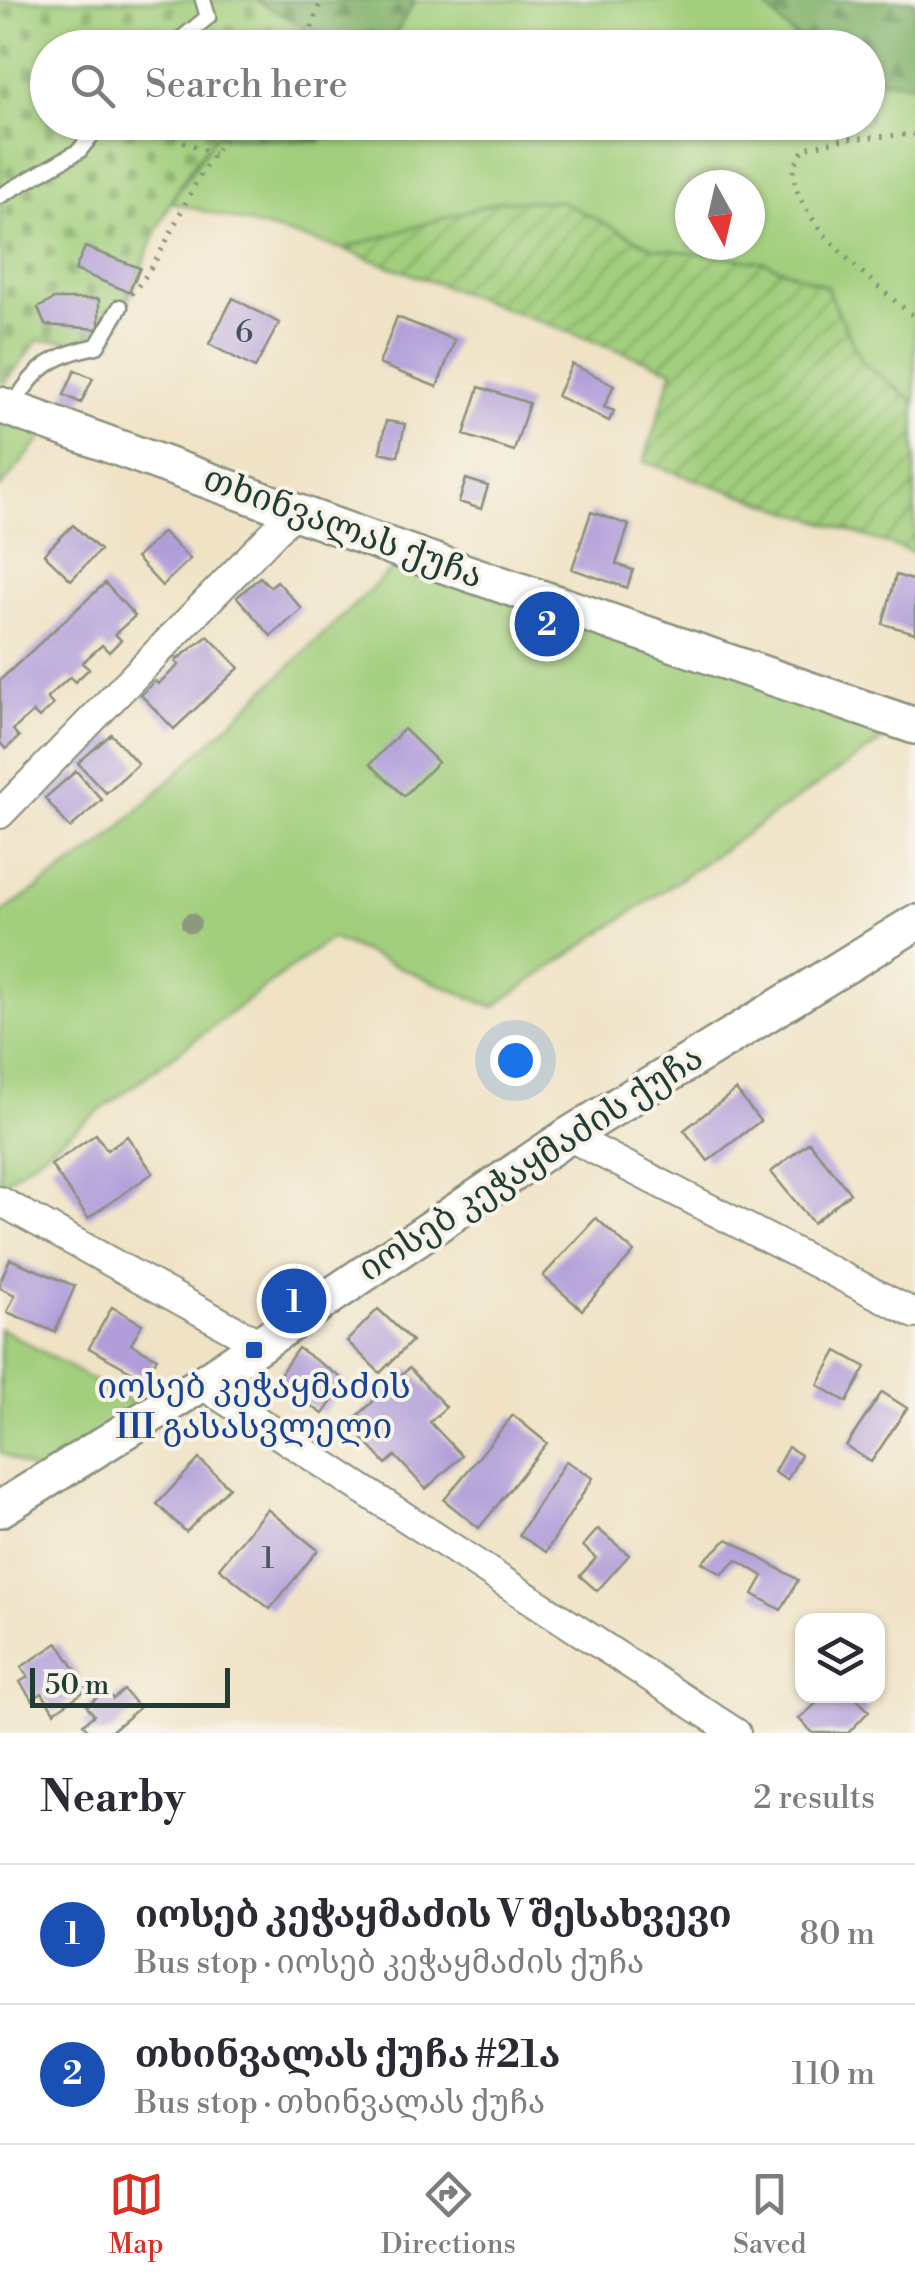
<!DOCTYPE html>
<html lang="en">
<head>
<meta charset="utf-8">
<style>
	body { margin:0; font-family:"Libre Bodoni","Noto Serif Georgian",serif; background:#f7f7f7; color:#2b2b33 }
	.controls { position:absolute; right:30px; bottom:30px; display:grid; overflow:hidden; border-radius:20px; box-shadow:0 2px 8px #0004 }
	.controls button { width:90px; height:90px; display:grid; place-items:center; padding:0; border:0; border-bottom:2px solid #e1e1e2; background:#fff; color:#2b2b33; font:50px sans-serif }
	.compass { position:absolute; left:675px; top:170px; width:90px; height:90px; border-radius:50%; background:#fff; box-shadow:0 2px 8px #0004; rotate:172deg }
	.scale { position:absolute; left:30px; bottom:25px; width:200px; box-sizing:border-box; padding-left:10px; border:5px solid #1f3d34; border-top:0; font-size:28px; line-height:35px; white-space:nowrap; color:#1f3d34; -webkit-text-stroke:8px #f7f3e8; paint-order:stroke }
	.you { position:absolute; left:515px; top:1060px; width:35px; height:35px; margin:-25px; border:8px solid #fff; border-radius:50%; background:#1a73e8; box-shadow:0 0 0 15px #1a73e833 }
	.badge { display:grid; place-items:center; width:65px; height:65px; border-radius:50%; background:#d93025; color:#fff; font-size:32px; font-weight:700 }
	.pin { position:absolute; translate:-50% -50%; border:5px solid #fff; box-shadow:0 2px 10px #0006 }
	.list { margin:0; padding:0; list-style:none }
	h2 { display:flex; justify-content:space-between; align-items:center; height:130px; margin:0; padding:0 40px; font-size:42px }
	h2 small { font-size:32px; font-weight:400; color:#7c7c81 }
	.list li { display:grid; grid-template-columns:65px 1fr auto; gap:30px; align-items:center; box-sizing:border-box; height:140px; padding:0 40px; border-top:2px solid #e1e1e2 }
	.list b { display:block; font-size:38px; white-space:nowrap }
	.list p { margin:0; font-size:32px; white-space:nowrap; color:#7c7c81 }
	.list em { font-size:32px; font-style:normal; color:#7c7c81 }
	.icon { flex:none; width:55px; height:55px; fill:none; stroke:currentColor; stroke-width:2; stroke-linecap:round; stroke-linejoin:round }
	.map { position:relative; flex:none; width:915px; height:1733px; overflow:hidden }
	.search { position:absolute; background:#fff; box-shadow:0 2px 8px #0004; left:30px; right:30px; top:30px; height:110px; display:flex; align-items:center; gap:25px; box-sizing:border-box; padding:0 35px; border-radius:55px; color:#7c7c81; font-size:38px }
	.sheet { height:410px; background:#fff }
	nav { display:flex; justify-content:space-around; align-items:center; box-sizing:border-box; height:140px; border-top:2px solid #e1e1e2; background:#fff; font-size:28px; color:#7c7c81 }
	nav a { display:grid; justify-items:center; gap:5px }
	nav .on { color:#d93025 }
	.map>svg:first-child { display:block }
	.grass { fill:#a2cf7d; stroke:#608658; stroke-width:2.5; fill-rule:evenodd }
	.forest { fill:url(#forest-firs); stroke:#507850; stroke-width:2.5 }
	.cemetery { fill:url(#cemetery-stones); stroke:#608658; stroke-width:2.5 }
	.garden { fill:url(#garden-furrows); stroke:#608658; stroke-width:2.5 }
	.building { fill:#b19dda }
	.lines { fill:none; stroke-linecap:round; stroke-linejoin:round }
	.service-casing { stroke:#88907c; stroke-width:19 }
	.minor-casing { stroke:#88907c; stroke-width:32 }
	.tertiary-casing { stroke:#88907c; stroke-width:40 }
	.path { stroke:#88907c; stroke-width:5; stroke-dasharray:2.5 8; stroke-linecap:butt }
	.service { stroke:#fff; stroke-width:14 }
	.minor { stroke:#fff; stroke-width:28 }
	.tertiary { stroke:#fff; stroke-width:35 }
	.tree { fill:#8b977e }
	.transit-dot { fill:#1a4fb4; stroke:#f7f3e8; stroke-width:4 }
	.labels { text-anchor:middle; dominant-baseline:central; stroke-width:8; stroke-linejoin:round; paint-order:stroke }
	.number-label { font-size:30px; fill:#44555e }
	.street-label { font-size:35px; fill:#1f3d34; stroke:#f7f3e8 }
	.transit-label { font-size:35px; fill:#164399; stroke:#f7f3e8 }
</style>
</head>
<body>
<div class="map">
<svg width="915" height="1733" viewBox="0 0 915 1733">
	<defs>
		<pattern id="forest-firs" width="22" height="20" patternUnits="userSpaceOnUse" patternTransform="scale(2.5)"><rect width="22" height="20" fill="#81b26c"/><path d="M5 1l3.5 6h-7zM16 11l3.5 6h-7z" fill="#69925a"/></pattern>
		<pattern id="cemetery-stones" width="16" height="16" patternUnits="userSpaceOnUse" patternTransform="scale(2.5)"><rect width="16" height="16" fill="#a2cf7d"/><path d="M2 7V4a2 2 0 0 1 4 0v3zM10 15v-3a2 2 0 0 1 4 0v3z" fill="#83a967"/></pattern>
		<pattern id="garden-furrows" width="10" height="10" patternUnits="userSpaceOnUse" patternTransform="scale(2.5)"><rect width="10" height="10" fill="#a2cf7d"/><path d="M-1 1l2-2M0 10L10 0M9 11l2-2" fill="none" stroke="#83a967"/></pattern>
	</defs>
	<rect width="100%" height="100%" fill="#f7f3e8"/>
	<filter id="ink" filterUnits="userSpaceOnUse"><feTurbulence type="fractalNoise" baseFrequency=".01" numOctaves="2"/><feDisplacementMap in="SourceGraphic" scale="20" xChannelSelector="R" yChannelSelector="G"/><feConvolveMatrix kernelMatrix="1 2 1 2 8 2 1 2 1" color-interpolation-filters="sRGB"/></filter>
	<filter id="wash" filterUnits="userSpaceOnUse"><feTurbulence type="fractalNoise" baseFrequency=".0048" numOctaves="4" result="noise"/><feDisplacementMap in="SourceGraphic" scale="40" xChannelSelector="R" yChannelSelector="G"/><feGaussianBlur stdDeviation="2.25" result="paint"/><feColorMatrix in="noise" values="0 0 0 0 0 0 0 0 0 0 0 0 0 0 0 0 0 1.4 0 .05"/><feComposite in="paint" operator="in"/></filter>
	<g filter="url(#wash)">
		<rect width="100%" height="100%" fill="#f0e2c5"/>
		<path class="grass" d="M 415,0 L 760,0 L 794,37 L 811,47 L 387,48 Z
			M 868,78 L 915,84 L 915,402 L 862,362 L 826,286 L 765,262 L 654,248 L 560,201 L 500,201 L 343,249 L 171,202 L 215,136 L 319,142 L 336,122 L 868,122 ZM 690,185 L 750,185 L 750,245 L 690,245 Z
			M 0,405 L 53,425 L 0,488 Z
			M 409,553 L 899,729 L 493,1007 L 331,938 L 0,1185 L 0,914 L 104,843 Z
			M 0,1328 L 153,1414 L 48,1479 L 0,1452 Z"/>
		<path class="forest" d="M 255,0 L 415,0 L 387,48 L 293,47 L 304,28 Z
			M 760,0 L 915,0 L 915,84 L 868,78 L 868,48 C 803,48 804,48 760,0 Z
			M 230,123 L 336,123 L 320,142 L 215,136 Z"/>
		<path class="cemetery" d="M 0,0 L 255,0 L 305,28 L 293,47 L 48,48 L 48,122 L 230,123 C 168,176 143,270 111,343 L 38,340 L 5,383 L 0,381 Z"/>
		<path class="garden" d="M 500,201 L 560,201 L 654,248 L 765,262 L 826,287 L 862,362 L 915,402 L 915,553 L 644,462 L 673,370 L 343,249 Z"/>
		<g id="blocks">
			<path class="building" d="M 85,247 L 140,268 L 129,292 L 75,270 Z
				M 233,298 L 279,323 L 255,368 L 209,344 Z
				M 54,299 L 99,299 L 99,329 L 45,325 L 38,308 Z
				M 397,317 L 455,340 L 437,387 L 379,364 Z
				M 572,364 L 614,385 L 604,407 L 614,411 L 609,421 L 557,396 Z
				M 75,370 L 93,378 L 81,403 L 64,395 Z
				M 479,387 L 529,403 L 514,451 L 464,435 Z
				M 386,421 L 405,424 L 398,456 L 380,452 Z
				M 466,479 L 488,486 L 481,509 L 459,502 Z
				M 591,512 L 629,525 L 616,564 L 633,570 L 627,588 L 572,569 Z
				M 73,525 L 100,550 L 71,580 L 44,554 Z
				M 163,532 L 190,559 L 162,586 L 136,558 Z
				M 896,575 L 915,581 L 915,633 L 883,624 Z
				M 260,577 L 270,587 L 277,581 L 302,609 L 271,636 L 237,597 Z
				M 105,583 L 135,616 L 115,634 L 121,640 L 109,652 L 102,645 L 82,663 L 89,669 L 75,682 L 70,677 L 47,698 L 53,705 L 39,718 L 33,712 L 13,730 L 19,737 L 6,749 L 0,743 L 0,680 Z
				M 208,636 L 239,668 L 174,729 L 141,695 L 155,681 L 158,684 L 179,665 L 175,661 Z
				M 404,729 L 438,762 L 404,796 L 370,764 Z
				M 111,734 L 138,764 L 106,793 L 78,763 Z
				M 76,771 L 102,800 L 70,828 L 45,798 Z
				M 736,1090 L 760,1121 L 708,1161 L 684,1130 Z
				M 96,1134 L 107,1150 L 127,1136 L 153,1173 L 88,1218 L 51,1165 Z
				M 809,1142 L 850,1193 L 813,1223 L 771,1172 Z
				M 596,1218 L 634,1252 L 582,1310 L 543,1276 Z
				M 10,1259 L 75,1286 L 55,1332 L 7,1312 L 15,1295 L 0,1288 L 0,1282 Z
				M 112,1307 L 142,1324 L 131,1344 L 157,1358 L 145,1379 L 89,1348 Z
				M 378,1309 L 412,1341 L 380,1373 L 347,1341 Z
				M 298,1348 L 346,1381 L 323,1414 L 275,1381 Z
				M 837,1351 L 866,1367 L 847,1402 L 818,1385 Z
				M 409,1368 L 446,1407 L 430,1422 L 462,1456 L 426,1489 L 395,1456 L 386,1464 L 349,1424 Z
				M 882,1392 L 907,1408 L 871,1462 L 846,1446 Z
				M 513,1415 L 547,1443 L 479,1528 L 444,1500 Z
				M 788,1447 L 801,1455 L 787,1480 L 774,1472 Z
				M 199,1459 L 229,1487 L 186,1532 L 157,1504 Z
				M 566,1461 L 593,1478 L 546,1552 L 519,1535 Z
				M 267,1509 L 318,1550 L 270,1609 L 219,1568 Z
				M 598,1529 L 629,1555 L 597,1591 L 580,1576 L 596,1558 L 583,1546 Z
				M 728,1539 L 798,1580 L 781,1610 L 753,1594 L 763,1576 L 737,1560 L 722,1574 L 702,1562 Z
				M 58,1643 L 88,1689 L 54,1712 L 42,1693 L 32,1700 L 20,1682 L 28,1677 L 21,1667 Z
				M 106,1690 L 113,1699 L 124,1690 L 139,1708 L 109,1733 L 91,1733 L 83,1724 L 94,1715 L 87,1706 Z
				M 824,1696 L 854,1696 L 869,1711 L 848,1733 L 813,1733 L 799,1719 Z"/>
		</g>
	</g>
	<g filter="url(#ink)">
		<use href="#blocks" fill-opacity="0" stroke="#88907c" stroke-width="2.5"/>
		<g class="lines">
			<defs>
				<path id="service" d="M 170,48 L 208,17 L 203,0
					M 0,196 L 79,151 L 102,122
					M 11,410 C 33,369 52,355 97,346 L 120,307"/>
				<path id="minor" d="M 0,814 L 295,511
					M 568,1136 L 915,1314
					M 0,1201 L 260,1344
					M 201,1384 L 736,1733"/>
				<path id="tertiary" d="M 0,405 L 409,553 L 915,726
					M 0,1509 L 201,1384 L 568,1136 L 915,923"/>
			</defs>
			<use href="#service" class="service-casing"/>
			<use href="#minor" class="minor-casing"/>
			<use href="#tertiary" class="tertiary-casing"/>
			<path class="path" d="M 305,48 L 321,0
				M 159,122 L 177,139 L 214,154
				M 915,134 L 845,139 L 804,148 C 801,154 795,163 794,170 C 789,217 881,290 915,317
				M 131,294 C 177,244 187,170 243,122"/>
			<use href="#service" class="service"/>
			<use href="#minor" class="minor"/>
			<use href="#tertiary" class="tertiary"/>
		</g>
		<circle class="tree" cx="191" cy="923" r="10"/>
	</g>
	<rect class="transit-dot" x="244" y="1340" width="20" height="20" rx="5"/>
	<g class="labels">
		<g class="number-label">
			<text x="244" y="333">6</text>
			<text x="268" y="1559">1</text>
		</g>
		<g class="street-label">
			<text transform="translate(343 528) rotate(20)">თხინვალას ქუჩა</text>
			<text transform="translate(531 1164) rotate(-33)">იოსებ კეჭაყმაძის ქუჩა</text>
		</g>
		<g class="transit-label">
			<text x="254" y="1387">იოსებ კეჭაყმაძის<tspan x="254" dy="40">III გასასვლელი</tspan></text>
		</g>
	</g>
</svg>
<div class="controls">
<button><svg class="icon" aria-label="layers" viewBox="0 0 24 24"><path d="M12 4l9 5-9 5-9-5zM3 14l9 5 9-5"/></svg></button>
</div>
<svg class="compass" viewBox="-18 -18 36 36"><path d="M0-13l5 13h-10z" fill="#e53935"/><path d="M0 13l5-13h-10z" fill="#7c7c81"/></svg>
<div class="scale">50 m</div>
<div class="you"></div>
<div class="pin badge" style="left:294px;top:1301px;background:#1a4fb4">1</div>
<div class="pin badge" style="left:547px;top:624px;background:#1a4fb4">2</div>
<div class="search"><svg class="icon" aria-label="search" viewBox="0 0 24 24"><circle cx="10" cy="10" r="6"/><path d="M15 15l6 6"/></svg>Search here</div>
</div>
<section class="sheet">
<h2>Nearby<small>2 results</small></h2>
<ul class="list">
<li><span class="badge" style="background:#1a4fb4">1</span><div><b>იოსებ კეჭაყმაძის V შესახვევი</b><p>Bus stop · იოსებ კეჭაყმაძის ქუჩა</p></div><em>80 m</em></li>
<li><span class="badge" style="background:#1a4fb4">2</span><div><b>თხინვალას ქუჩა #21ა</b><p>Bus stop · თხინვალას ქუჩა</p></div><em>110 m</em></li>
</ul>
</section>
<nav>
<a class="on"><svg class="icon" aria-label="map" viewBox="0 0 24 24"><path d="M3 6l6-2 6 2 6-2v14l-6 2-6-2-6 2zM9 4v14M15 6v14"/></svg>Map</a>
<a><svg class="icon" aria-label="directions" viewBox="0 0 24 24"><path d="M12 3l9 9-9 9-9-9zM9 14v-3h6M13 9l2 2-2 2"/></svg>Directions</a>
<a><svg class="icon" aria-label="saved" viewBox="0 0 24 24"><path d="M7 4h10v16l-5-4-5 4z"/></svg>Saved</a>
</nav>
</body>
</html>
